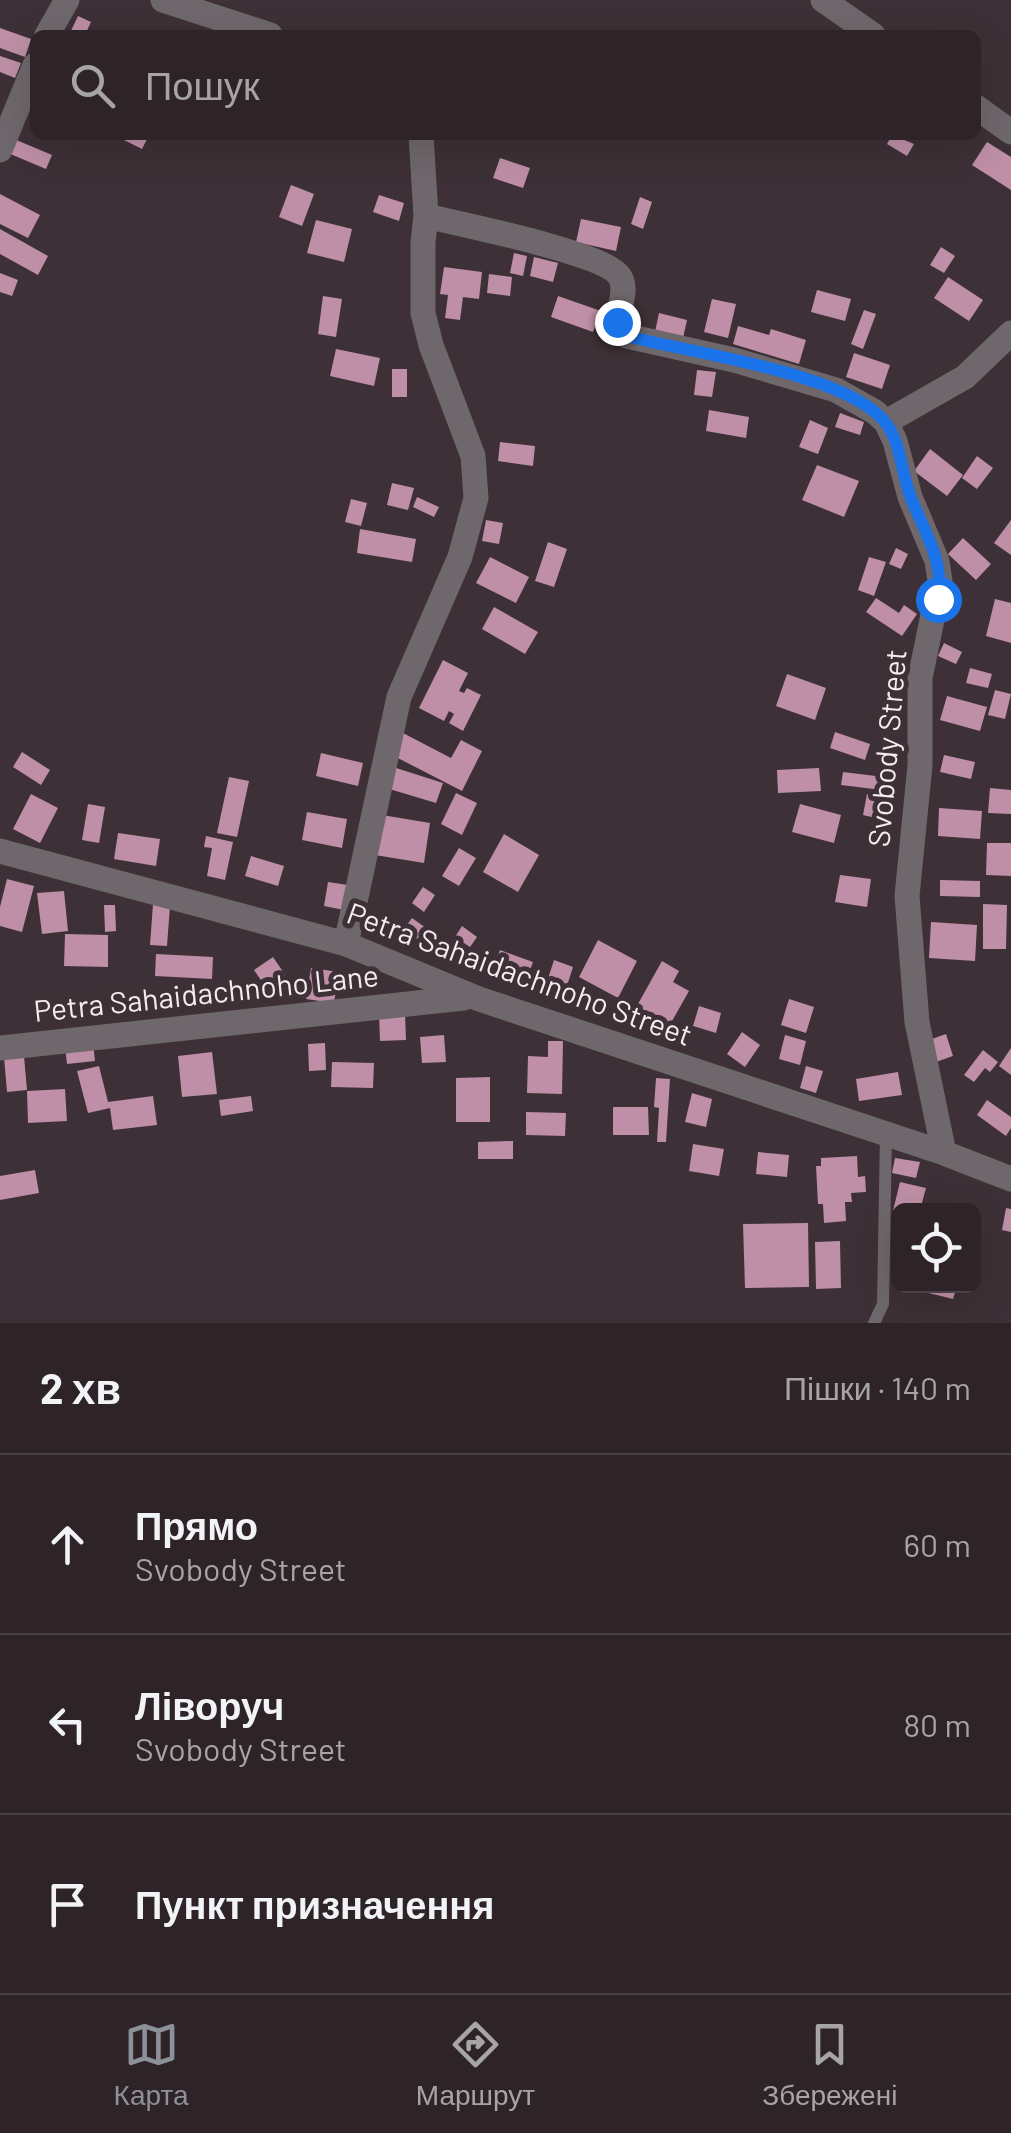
<!DOCTYPE html>
<html lang="uk">
<head>
<meta charset="utf-8">
<style>
	body { margin:0; font-family:Barlow,sans-serif; background:#362c30; color:#f1f3f6 }
	.controls { position:absolute; right:30px; bottom:30px; display:grid; overflow:hidden; border-radius:15px; box-shadow:0 10px 40px #0002 }
	.controls button { width:90px; height:90px; display:grid; place-items:center; padding:0; border:0; border-bottom:2px solid #494145; background:#2e2428; color:#f1f3f6; font:50px sans-serif }
	.stop { position:absolute; width:30px; height:30px; margin:-22px; border:8px solid #1a73e8; border-radius:50%; background:#fff }
	.stop.end { background:#1a73e8; border-color:#fff; box-shadow:0 2px 10px #0008 }
	.list { margin:0; padding:0; list-style:none }
	h2 { display:flex; justify-content:space-between; align-items:center; height:130px; margin:0; padding:0 40px; font-size:42px }
	h2 small { font-size:32px; font-weight:400; color:#a7a4a8 }
	.list li { display:grid; grid-template-columns:65px 1fr auto; gap:30px; align-items:center; box-sizing:border-box; height:180px; padding:0 40px; border-top:2px solid #494145 }
	.list b { display:block; font-size:38px; white-space:nowrap }
	.list p { margin:0; font-size:32px; white-space:nowrap; color:#a7a4a8 }
	.list em { font-size:32px; font-style:normal; color:#a7a4a8 }
	.icon { flex:none; width:55px; height:55px; fill:none; stroke:currentColor; stroke-width:2; stroke-linecap:round; stroke-linejoin:round }
	.map { position:relative; flex:none; width:1011px; height:1323px; overflow:hidden }
	.search { position:absolute; background:#2e2428; box-shadow:0 10px 40px #0002; left:30px; right:30px; top:30px; height:110px; display:flex; align-items:center; gap:25px; box-sizing:border-box; padding:0 35px; border-radius:15px; color:#a7a4a8; font-size:38px }
	.sheet { height:670px; background:#2e2428 }
	nav { display:flex; justify-content:space-around; align-items:center; box-sizing:border-box; height:140px; border-top:2px solid #494145; background:#2e2428; font-size:28px; color:#a7a4a8 }
	nav a { display:grid; justify-items:center; gap:5px }
	nav .on { color:#8c9099 }
	.map>svg:first-child { display:block }
	.building { fill:#be8fa6 }
	.lines { fill:none; stroke-linecap:round; stroke-linejoin:round }
	.service { stroke:#6e676b; stroke-width:12 }
	.minor { stroke:#6e676b; stroke-width:25 }
	.route { stroke:#1a73e8; stroke-width:12 }
	.labels { text-anchor:middle; dominant-baseline:central; stroke-width:10; stroke-linejoin:round; paint-order:stroke }
	.street-label { font-size:30px; fill:#f5ecf0; stroke:#3d3036 }
</style>
</head>
<body>
<div class="map">
<svg width="1011" height="1323" viewBox="0 0 1011 1323">
	<rect width="100%" height="100%" fill="#3d3036"/>
	<path class="building" d="M 78,16 L 91,22 L 85,35 L 69,35 Z
		M 0,28 L 31,39 L 25,57 L 0,48 Z
		M 0,56 L 21,63 L 15,78 L 0,72 Z
		M 124,135 L 144,135 L 148,137 L 142,149 L 122,139 Z
		M 892,135 L 914,144 L 907,156 L 887,144 Z
		M 14,139 L 52,155 L 46,169 L 8,153 Z
		M 987,142 L 1011,157 L 1011,190 L 972,165 Z
		M 500,158 L 530,168 L 523,188 L 493,178 Z
		M 291,185 L 314,194 L 302,226 L 279,217 Z
		M 0,194 L 40,215 L 28,238 L 0,224 Z
		M 379,195 L 404,203 L 399,221 L 373,212 Z
		M 640,197 L 652,202 L 643,229 L 631,224 Z
		M 581,219 L 621,227 L 616,251 L 576,242 Z
		M 316,220 L 352,229 L 344,262 L 307,253 Z
		M 0,229 L 48,256 L 38,275 L 0,254 Z
		M 941,247 L 955,256 L 944,273 L 930,265 Z
		M 514,253 L 527,256 L 523,276 L 510,273 Z
		M 534,257 L 558,263 L 553,282 L 530,276 Z
		M 444,267 L 482,272 L 479,299 L 463,297 L 460,320 L 445,318 L 448,295 L 440,294 Z
		M 0,273 L 18,280 L 12,296 L 0,292 Z
		M 489,274 L 512,277 L 510,296 L 487,293 Z
		M 948,277 L 983,300 L 969,321 L 934,298 Z
		M 817,290 L 851,299 L 845,321 L 811,312 Z
		M 323,296 L 342,299 L 336,337 L 318,334 Z
		M 558,296 L 601,311 L 593,332 L 551,317 Z
		M 712,299 L 736,304 L 728,338 L 704,332 Z
		M 864,310 L 876,314 L 863,349 L 851,344 Z
		M 659,313 L 687,320 L 683,338 L 655,332 Z
		M 738,326 L 769,335 L 771,329 L 806,340 L 799,364 L 733,344 Z
		M 336,349 L 380,358 L 374,386 L 330,376 Z
		M 854,353 L 890,365 L 882,389 L 846,377 Z
		M 392,369 L 407,369 L 407,397 L 392,397 Z
		M 697,370 L 716,372 L 712,397 L 694,395 Z
		M 709,410 L 749,417 L 746,438 L 706,431 Z
		M 840,413 L 864,422 L 860,435 L 835,427 Z
		M 810,420 L 828,428 L 818,454 L 799,447 Z
		M 500,442 L 535,446 L 533,466 L 498,461 Z
		M 930,449 L 963,475 L 947,496 L 914,471 Z
		M 977,456 L 993,468 L 977,489 L 962,478 Z
		M 817,465 L 859,481 L 844,517 L 802,500 Z
		M 392,483 L 414,488 L 408,510 L 387,505 Z
		M 417,497 L 439,507 L 434,517 L 413,507 Z
		M 351,499 L 367,503 L 361,526 L 345,522 Z
		M 486,520 L 503,523 L 499,544 L 482,541 Z
		M 1011,520 L 1011,555 L 994,543 Z
		M 360,529 L 416,539 L 412,562 L 357,553 Z
		M 963,538 L 991,564 L 976,580 L 948,554 Z
		M 548,542 L 567,549 L 554,587 L 535,581 Z
		M 896,548 L 908,554 L 901,569 L 889,564 Z
		M 490,557 L 529,577 L 516,603 L 476,583 Z
		M 869,557 L 886,562 L 874,596 L 858,590 Z
		M 876,598 L 899,613 L 904,605 L 917,614 L 902,636 L 866,612 Z
		M 995,599 L 1011,603 L 1011,643 L 986,636 Z
		M 494,607 L 538,632 L 525,654 L 482,629 Z
		M 944,643 L 962,652 L 956,664 L 938,656 Z
		M 443,660 L 468,673 L 459,691 L 464,693 L 467,688 L 481,695 L 463,731 L 449,723 L 454,714 L 449,711 L 444,721 L 419,708 Z
		M 970,668 L 992,674 L 988,688 L 966,683 Z
		M 787,674 L 826,688 L 815,720 L 776,706 Z
		M 995,690 L 1011,694 L 1005,719 L 988,715 Z
		M 947,696 L 987,707 L 980,731 L 940,720 Z
		M 401,732 L 451,758 L 461,740 L 482,751 L 462,791 L 390,754 Z
		M 835,732 L 870,744 L 865,760 L 830,748 Z
		M 22,752 L 50,770 L 41,785 L 13,767 Z
		M 321,753 L 363,763 L 358,786 L 316,776 Z
		M 944,755 L 975,762 L 971,779 L 940,772 Z
		M 393,767 L 443,783 L 436,803 L 386,788 Z
		M 819,768 L 821,791 L 778,793 L 777,770 Z
		M 843,772 L 884,777 L 882,790 L 841,785 Z
		M 229,777 L 249,781 L 237,837 L 217,833 Z
		M 990,788 L 1011,790 L 1011,814 L 988,813 Z
		M 456,793 L 477,803 L 462,835 L 441,824 Z
		M 31,794 L 58,808 L 40,843 L 13,829 Z
		M 867,794 L 896,800 L 892,822 L 863,815 Z
		M 88,804 L 105,807 L 99,843 L 82,840 Z
		M 800,804 L 841,815 L 834,843 L 792,832 Z
		M 939,808 L 982,811 L 980,839 L 938,836 Z
		M 307,812 L 347,819 L 342,848 L 302,840 Z
		M 382,815 L 430,823 L 424,863 L 375,855 Z
		M 118,833 L 160,839 L 156,866 L 114,859 Z
		M 504,834 L 539,855 L 518,892 L 483,872 Z
		M 206,836 L 233,842 L 225,880 L 207,876 L 212,848 L 204,847 Z
		M 987,843 L 1011,843 L 1011,876 L 986,875 Z
		M 459,848 L 476,858 L 459,886 L 442,876 Z
		M 251,856 L 284,866 L 278,886 L 245,876 Z
		M 840,875 L 871,879 L 867,907 L 835,902 Z
		M 7,879 L 34,886 L 22,932 L 0,926 L 0,907 Z
		M 940,880 L 980,881 L 980,897 L 940,896 Z
		M 328,882 L 348,885 L 344,910 L 324,906 Z
		M 423,887 L 435,895 L 424,912 L 412,903 Z
		M 64,891 L 68,931 L 42,934 L 37,893 Z
		M 153,904 L 170,906 L 167,946 L 150,945 Z
		M 983,904 L 1007,905 L 1006,949 L 983,949 Z
		M 104,905 L 115,905 L 116,931 L 105,932 Z
		M 412,918 L 440,938 L 429,953 L 401,933 Z
		M 931,922 L 977,925 L 975,961 L 929,958 Z
		M 462,926 L 477,937 L 470,947 L 455,937 Z
		M 65,934 L 108,935 L 108,967 L 64,966 Z
		M 598,940 L 637,961 L 618,998 L 579,977 Z
		M 500,950 L 533,962 L 523,989 L 490,976 Z
		M 156,954 L 213,957 L 212,979 L 155,976 Z
		M 273,957 L 292,985 L 273,998 L 254,970 Z
		M 554,960 L 573,967 L 565,992 L 546,985 Z
		M 662,961 L 679,971 L 673,982 L 689,991 L 667,1030 L 650,1021 L 646,1029 L 629,1020 Z
		M 311,968 L 339,972 L 334,1003 L 306,999 Z
		M 789,999 L 814,1007 L 806,1033 L 781,1025 Z
		M 699,1006 L 721,1013 L 716,1033 L 693,1026 Z
		M 405,1013 L 406,1040 L 380,1041 L 379,1014 Z
		M 742,1032 L 760,1045 L 745,1067 L 727,1054 Z
		M 946,1034 L 953,1056 L 936,1062 L 929,1040 Z
		M 444,1035 L 446,1062 L 422,1063 L 420,1037 Z
		M 785,1035 L 806,1041 L 800,1065 L 779,1059 Z
		M 548,1041 L 563,1041 L 562,1094 L 527,1093 L 528,1056 L 548,1057 Z
		M 93,1043 L 95,1061 L 67,1064 L 65,1046 Z
		M 325,1043 L 326,1070 L 309,1071 L 308,1044 Z
		M 1011,1048 L 1011,1075 L 999,1066 Z
		M 983,1050 L 998,1062 L 990,1072 L 985,1068 L 974,1082 L 964,1075 Z
		M 212,1052 L 217,1094 L 182,1097 L 178,1056 Z
		M 24,1056 L 27,1090 L 7,1092 L 4,1057 Z
		M 332,1062 L 374,1063 L 373,1088 L 331,1087 Z
		M 99,1066 L 108,1102 L 153,1096 L 157,1125 L 113,1130 L 110,1108 L 88,1113 L 77,1071 Z
		M 806,1066 L 823,1071 L 816,1093 L 800,1088 Z
		M 898,1072 L 902,1095 L 859,1101 L 856,1079 Z
		M 490,1077 L 490,1122 L 456,1122 L 456,1078 Z
		M 656,1078 L 670,1079 L 666,1142 L 657,1142 L 659,1108 L 654,1107 Z
		M 65,1089 L 67,1121 L 28,1123 L 27,1091 Z
		M 692,1093 L 712,1099 L 706,1127 L 685,1122 Z
		M 251,1096 L 253,1111 L 221,1116 L 219,1100 Z
		M 987,1100 L 1011,1117 L 1011,1128 L 1006,1136 L 977,1115 Z
		M 613,1107 L 648,1107 L 649,1135 L 613,1135 Z
		M 526,1112 L 566,1113 L 565,1136 L 526,1135 Z
		M 513,1141 L 513,1159 L 478,1159 L 478,1142 Z
		M 693,1144 L 724,1149 L 719,1176 L 689,1171 Z
		M 758,1152 L 789,1155 L 787,1177 L 756,1174 Z
		M 857,1156 L 858,1177 L 865,1176 L 866,1192 L 851,1193 L 852,1202 L 845,1202 L 846,1221 L 824,1223 L 823,1204 L 818,1204 L 816,1166 L 821,1166 L 821,1158 Z
		M 895,1158 L 920,1162 L 916,1178 L 892,1173 Z
		M 35,1170 L 39,1193 L 0,1200 L 0,1176 Z
		M 900,1182 L 926,1188 L 920,1210 L 898,1210 L 898,1221 L 891,1219 Z
		M 1006,1208 L 1011,1209 L 1011,1232 L 1002,1230 Z
		M 808,1223 L 809,1287 L 745,1288 L 743,1224 Z
		M 840,1241 L 841,1288 L 816,1289 L 815,1242 Z
		M 900,1286 L 957,1286 L 953,1299 Z"/>
	<g class="lines">
		<path class="service" d="M 874,1323 L 883,1304 L 886,1134"/>
		<path class="minor" d="M 163,0 L 270,35
			M 823,0 L 873,35
			M 47,35 L 67,0
			M 976,107 L 1011,132
			M 421,135 L 426,216 C 459,224 606,253 620,277 C 628,290 618,310 617,324 L 627,336 L 734,360 L 836,390 L 875,412 L 886,422 L 895,441 L 910,497 L 937,561 L 940,581 L 920,678 L 920,765 L 907,896 L 917,1022 L 944,1153
			M 0,150 L 35,65
			M 886,422 L 965,377 L 1011,333
			M 0,851 L 346,944 L 479,999 L 944,1153 L 1011,1179
			M 346,944 L 399,697 L 460,557 L 476,498 L 473,456 L 431,345 L 423,313 L 423,242 L 426,216
			M 0,1048 L 464,998"/>
	</g>
	<g class="lines">
		<path class="route" d="M 617,322 L 619,330 L 631,337 C 691,353 854,374 888,426 C 901,446 902,475 911,498 C 924,531 945,562 938,599"/>
	</g>
	<g class="labels">
		<g class="street-label">
			<text transform="translate(886 748) rotate(-85)">Svobody Street</text>
			<text transform="translate(520 973) rotate(20)">Petra Sahaidachnoho Street</text>
			<text transform="translate(206 992) rotate(-6)">Petra Sahaidachnoho Lane</text>
		</g>
	</g>
</svg>
<div class="controls">
<button><svg class="icon" aria-label="locate" viewBox="0 0 24 24"><circle cx="12" cy="12" r="6"/><path d="M12 2v4M12 18v4M2 12h4M18 12h4"/></svg></button>
</div>
<div class="stop" style="left:938px;top:599px"></div>
<div class="stop end" style="left:617px;top:322px"></div>
<div class="search"><svg class="icon" aria-label="search" viewBox="0 0 24 24"><circle cx="10" cy="10" r="6"/><path d="M15 15l6 6"/></svg>Пошук</div>
</div>
<section class="sheet">
<h2>2 хв<small>Пішки · 140 m</small></h2>
<ul class="list">
<li><svg class="icon" aria-label="ahead" viewBox="0 0 24 24"><path d="M12 20V5M6 11l6-6 6 6"/></svg><div><b>Прямо</b><p>Svobody Street</p></div><em>60 m</em></li>
<li><svg class="icon" aria-label="left" viewBox="0 0 24 24"><path d="M17 20v-9H6M10 6l-5 5 5 5"/></svg><div><b>Ліворуч</b><p>Svobody Street</p></div><em>80 m</em></li>
<li><svg class="icon" aria-label="arrive" viewBox="0 0 24 24"><path d="M6 21V4h12l-3 4 3 4H6"/></svg><div><b>Пункт призначення</b></div></li>
</ul>
</section>
<nav>
<a class="on"><svg class="icon" aria-label="map" viewBox="0 0 24 24"><path d="M3 6l6-2 6 2 6-2v14l-6 2-6-2-6 2zM9 4v14M15 6v14"/></svg>Карта</a>
<a><svg class="icon" aria-label="directions" viewBox="0 0 24 24"><path d="M12 3l9 9-9 9-9-9zM9 14v-3h6M13 9l2 2-2 2"/></svg>Маршрут</a>
<a><svg class="icon" aria-label="saved" viewBox="0 0 24 24"><path d="M7 4h10v16l-5-4-5 4z"/></svg>Збережені</a>
</nav>
</body>
</html>
